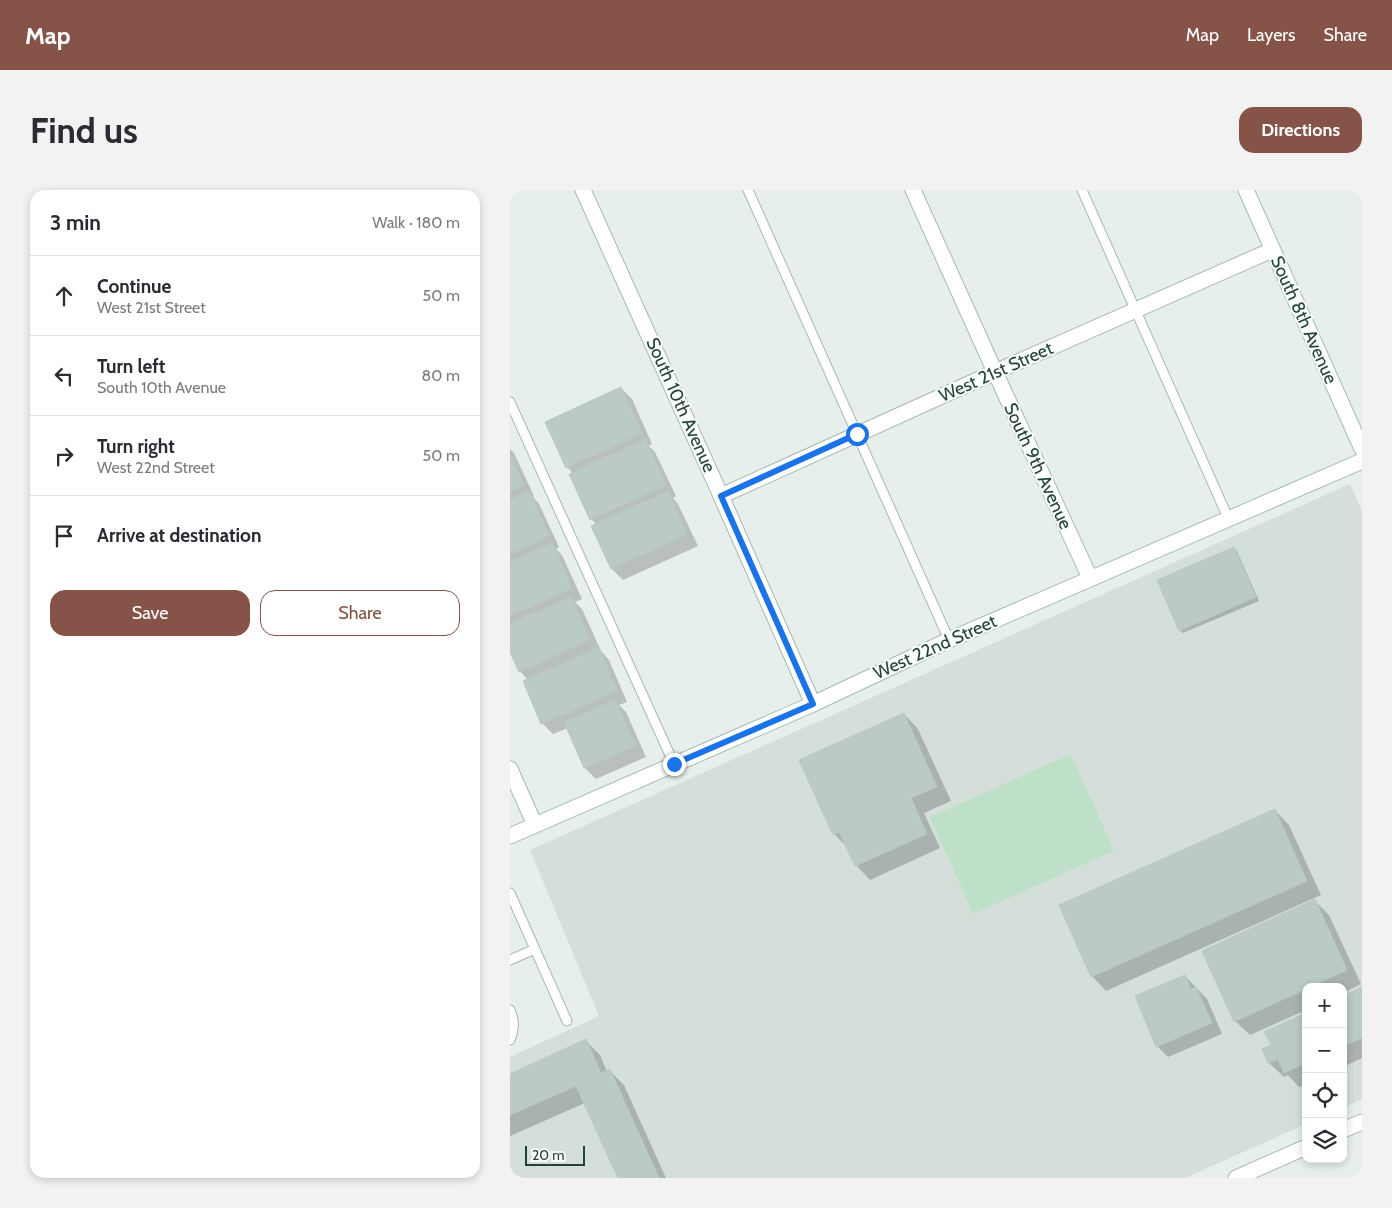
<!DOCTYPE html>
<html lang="en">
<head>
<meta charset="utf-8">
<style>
	body { margin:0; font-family:Cabin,sans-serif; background:#f2f2f3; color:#2b2b33 }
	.controls { position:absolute; right:15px; bottom:15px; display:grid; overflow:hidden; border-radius:10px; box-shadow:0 2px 8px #0003 }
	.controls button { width:45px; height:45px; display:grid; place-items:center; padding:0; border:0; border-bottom:1px solid #e1e1e2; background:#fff; color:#2b2b33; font:25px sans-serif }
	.scale { position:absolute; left:15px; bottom:12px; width:60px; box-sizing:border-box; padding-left:5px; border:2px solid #24423a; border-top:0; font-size:14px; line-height:18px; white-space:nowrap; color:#24423a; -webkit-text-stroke:4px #f7fbf9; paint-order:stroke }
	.stop { position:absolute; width:15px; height:15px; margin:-11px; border:4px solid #1a73e8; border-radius:50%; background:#fff }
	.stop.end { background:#1a73e8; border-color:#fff; box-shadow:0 1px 5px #0008 }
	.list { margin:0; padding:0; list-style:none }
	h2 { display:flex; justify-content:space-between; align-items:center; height:65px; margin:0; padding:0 20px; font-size:21px }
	h2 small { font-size:16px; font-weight:400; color:#7c7c81 }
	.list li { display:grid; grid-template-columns:32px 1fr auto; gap:15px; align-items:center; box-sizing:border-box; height:80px; padding:0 20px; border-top:1px solid #e1e1e2 }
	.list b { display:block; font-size:19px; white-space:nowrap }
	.list p { margin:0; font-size:16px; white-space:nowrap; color:#7c7c81 }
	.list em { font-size:16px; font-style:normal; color:#7c7c81 }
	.actions { display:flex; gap:10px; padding:15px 20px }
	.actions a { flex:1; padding:11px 0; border:1px solid #855347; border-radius:15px; text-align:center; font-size:18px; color:#855347 }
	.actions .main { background:#855347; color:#fff }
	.icon { flex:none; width:28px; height:28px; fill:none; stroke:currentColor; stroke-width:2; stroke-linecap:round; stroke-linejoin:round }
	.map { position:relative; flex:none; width:852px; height:988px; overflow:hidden; border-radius:15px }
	header { display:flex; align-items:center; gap:30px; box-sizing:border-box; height:70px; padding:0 25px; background:#855347; color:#fff }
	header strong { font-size:24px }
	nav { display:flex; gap:28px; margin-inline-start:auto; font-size:18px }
	.intro { display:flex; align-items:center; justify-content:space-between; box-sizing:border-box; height:120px; padding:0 30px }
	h1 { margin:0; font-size:35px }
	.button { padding:12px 22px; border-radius:15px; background:#855347; color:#fff; font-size:18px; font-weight:700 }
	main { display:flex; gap:30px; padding:0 30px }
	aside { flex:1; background:#fff; border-radius:15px; box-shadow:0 2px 8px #0003 }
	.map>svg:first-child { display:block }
	.built { fill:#d4dfda }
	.green { fill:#bfe0c8 }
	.shadow { fill:#0003 }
	.building { fill:#bbcac4; stroke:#b8c9c2 }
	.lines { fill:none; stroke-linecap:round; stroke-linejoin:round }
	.lane-casing { stroke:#a8b8b2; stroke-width:11 }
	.street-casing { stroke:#a8b8b2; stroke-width:17 }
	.secondary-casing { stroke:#a4bbb3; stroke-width:17 }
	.lane { stroke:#fff; stroke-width:9 }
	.street { stroke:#fff; stroke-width:15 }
	.secondary { stroke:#fff; stroke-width:15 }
	.route { stroke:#1a73e8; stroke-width:6 }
	.labels { text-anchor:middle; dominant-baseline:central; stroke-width:4; stroke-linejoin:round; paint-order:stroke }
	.street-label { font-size:18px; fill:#24423a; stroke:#f7fbf9 }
</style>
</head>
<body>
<header>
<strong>Map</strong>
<nav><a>Map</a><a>Layers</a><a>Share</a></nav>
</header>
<div class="intro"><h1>Find us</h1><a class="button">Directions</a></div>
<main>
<aside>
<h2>3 min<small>Walk · 180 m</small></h2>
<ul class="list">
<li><svg class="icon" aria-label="ahead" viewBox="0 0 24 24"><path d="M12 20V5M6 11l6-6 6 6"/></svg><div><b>Continue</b><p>West 21st Street</p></div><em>50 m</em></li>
<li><svg class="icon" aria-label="left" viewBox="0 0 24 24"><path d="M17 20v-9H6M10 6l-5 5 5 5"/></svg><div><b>Turn left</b><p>South 10th Avenue</p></div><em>80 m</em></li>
<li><svg class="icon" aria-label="right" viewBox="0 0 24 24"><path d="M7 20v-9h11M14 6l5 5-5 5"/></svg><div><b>Turn right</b><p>West 22nd Street</p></div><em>50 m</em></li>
<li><svg class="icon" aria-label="arrive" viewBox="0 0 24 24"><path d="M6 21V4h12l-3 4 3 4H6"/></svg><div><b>Arrive at destination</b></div></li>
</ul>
<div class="actions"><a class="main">Save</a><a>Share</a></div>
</aside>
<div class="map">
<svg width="852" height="988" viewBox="0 0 852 988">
	<rect width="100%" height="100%" fill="#e6efeb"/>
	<path class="built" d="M 840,294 L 852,321 L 852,909 L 833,918 L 833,797 L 796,797 L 796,934 L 675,988 L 0,988 L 0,867 L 89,826 L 20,660 Z"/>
	<path class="green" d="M 561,564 L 604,661 L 463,724 L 420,627 Z"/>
	<path class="shadow" d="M 111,198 L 122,209 L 142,254 L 139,256 L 145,262 L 166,306 L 163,308 L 168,314 L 188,356 L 113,390 L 102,379 L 87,335 L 81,329 L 63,283 L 57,277 Z
		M 0,259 L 4,263 L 24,306 L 23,307 L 29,314 L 49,357 L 46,359 L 52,365 L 72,409 L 65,412 L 72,419 L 91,461 L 99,470 L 117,512 L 109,515 L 116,522 L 136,567 L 86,589 L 75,578 L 58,538 L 43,544 L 32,533 L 18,490 L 10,481 L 0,459 Z
		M 724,358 L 727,361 L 749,411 L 673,443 L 670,440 Z
		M 394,524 L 408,539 L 441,611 L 414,623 L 430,658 L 360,690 L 346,675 L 338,658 L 324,644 Z
		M 765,620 L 779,635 L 811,705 L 596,801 L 582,786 Z
		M 805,711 L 819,725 L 851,794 L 833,803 L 833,797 L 796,797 L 796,820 L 740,845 L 725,831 Z
		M 675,786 L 697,809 L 712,844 L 658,867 L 647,856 Z
		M 852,799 L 852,868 L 833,877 L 833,807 Z
		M 796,824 L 796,894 L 789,897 L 778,885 L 774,887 L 759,873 L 753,860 L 762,856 Z
		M 76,851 L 90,865 L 97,882 L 100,881 L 114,895 L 156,988 L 109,988 L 75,913 L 0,946 L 0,885 Z"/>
	<path class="building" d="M 111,197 L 132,243 L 56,278 L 35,232 Z
		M 135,249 L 156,295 L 80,330 L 59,284 Z
		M 0,265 L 14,295 L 0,302 Z
		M 19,301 L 39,346 L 0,364 L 0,310 Z
		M 158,301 L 177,344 L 101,379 L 81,336 Z
		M 42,353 L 62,398 L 0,426 L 0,372 Z
		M 724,357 L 746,407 L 669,441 L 647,390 Z
		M 61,407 L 80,450 L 9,482 L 0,462 L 0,434 Z
		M 89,457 L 107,501 L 31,534 L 13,491 Z
		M 105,510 L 126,556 L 74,578 L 54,532 Z
		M 394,523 L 427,597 L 401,608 L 417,644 L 345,676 L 329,642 L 323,645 L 289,570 Z
		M 765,619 L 797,691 L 581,787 L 549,715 Z
		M 805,709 L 837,780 L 800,797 L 796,797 L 796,799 L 724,832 L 692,761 Z
		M 675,785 L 681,799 L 686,797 L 702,833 L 646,857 L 625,806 Z
		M 852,797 L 852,848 L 833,856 L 833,806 Z
		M 796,823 L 796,873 L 774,883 L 768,869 L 758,873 L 752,859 L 761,855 L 754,842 Z
		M 76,849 L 91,883 L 100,879 L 149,988 L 108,988 L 66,896 L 0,925 L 0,884 Z"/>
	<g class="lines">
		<defs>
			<path id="lane" d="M 238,0 L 439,450
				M 572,0 L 719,330
				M 0,212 L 164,574
				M 0,703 L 57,831
				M 0,770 L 25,759
				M 0,820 C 5,831 4,839 0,850"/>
			<path id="street" d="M 73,0 L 211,306 L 303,514
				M 403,0 L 485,182 L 580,388
				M 211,306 L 485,182 L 762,60
				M 0,579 L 25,635
				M 833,940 L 852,932
				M 726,988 L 796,957"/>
			<path id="secondary" d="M 736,0 L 852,259
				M 0,646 L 303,514 L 439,450 L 852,271"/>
		</defs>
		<use href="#lane" class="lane-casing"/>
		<use href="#street" class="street-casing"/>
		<use href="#secondary" class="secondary-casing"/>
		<use href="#lane" class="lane"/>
		<use href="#street" class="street"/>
		<use href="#secondary" class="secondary"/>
	</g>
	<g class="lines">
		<path class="route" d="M 164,574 L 303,514 L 211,306 L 347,244"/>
	</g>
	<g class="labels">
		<g class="street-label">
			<text transform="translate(794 130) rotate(66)">South 8th Avenue</text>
			<text transform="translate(486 182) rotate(-24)">West 21st Street</text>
			<text transform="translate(171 215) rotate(66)">South 10th Avenue</text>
			<text transform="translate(528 276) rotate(65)">South 9th Avenue</text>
			<text transform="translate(425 457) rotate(-24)">West 22nd Street</text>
		</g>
	</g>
</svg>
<div class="controls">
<button>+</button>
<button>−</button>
<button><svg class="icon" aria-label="locate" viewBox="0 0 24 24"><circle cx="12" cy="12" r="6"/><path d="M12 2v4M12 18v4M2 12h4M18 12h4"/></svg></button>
<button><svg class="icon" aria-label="layers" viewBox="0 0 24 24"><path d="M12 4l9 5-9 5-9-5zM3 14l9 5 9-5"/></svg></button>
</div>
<div class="scale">20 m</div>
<div class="stop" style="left:347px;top:244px"></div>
<div class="stop end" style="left:164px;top:574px"></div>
</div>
</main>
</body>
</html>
